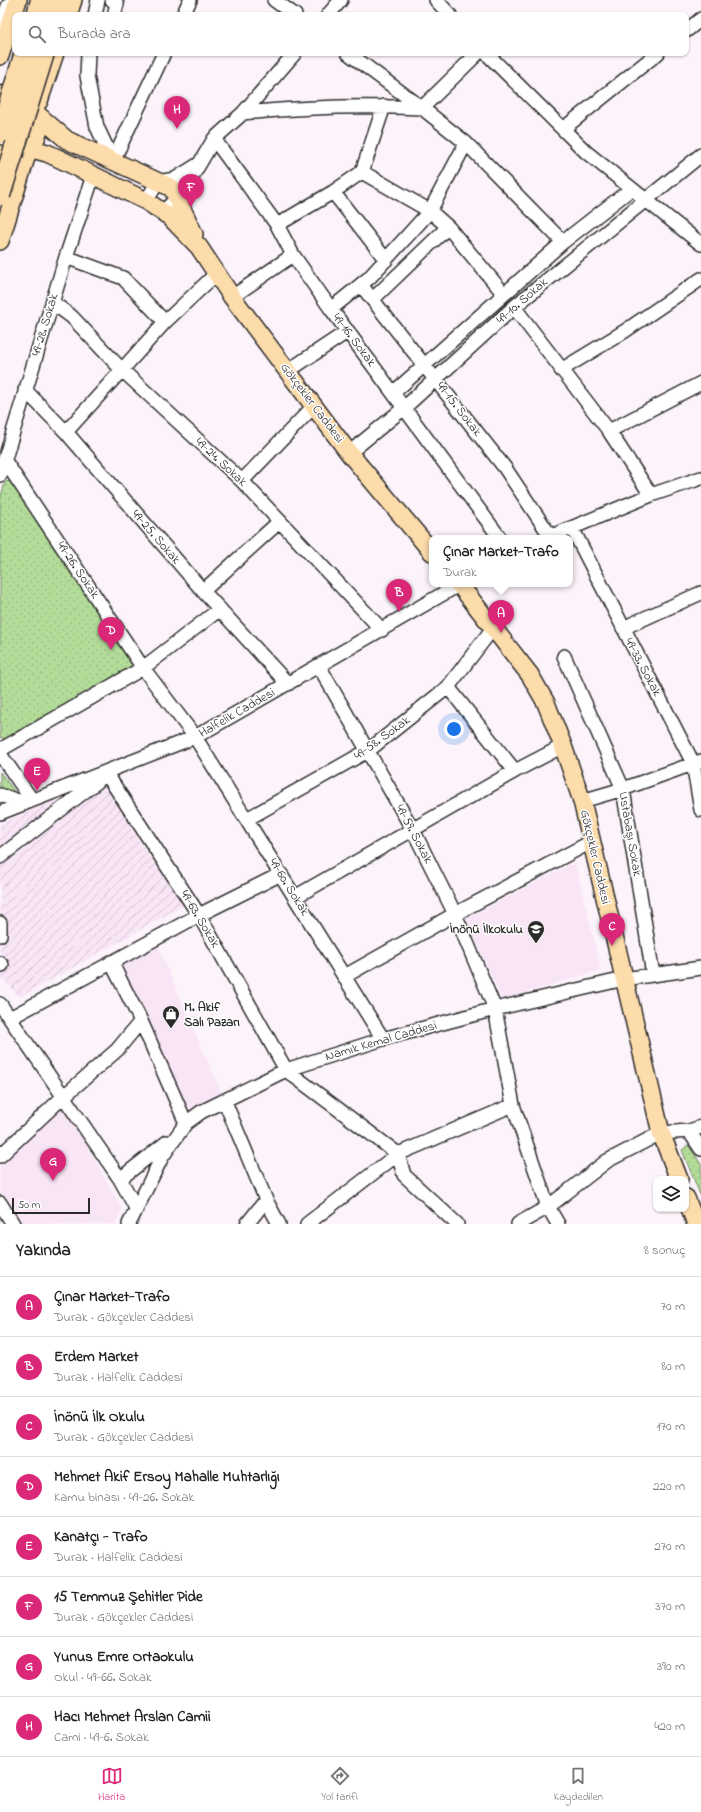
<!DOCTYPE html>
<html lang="tr">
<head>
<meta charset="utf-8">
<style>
	body { margin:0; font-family:"Indie Flower",sans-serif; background:#f2f2f2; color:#202124 }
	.controls { position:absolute; right:12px; bottom:12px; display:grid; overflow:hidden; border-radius:8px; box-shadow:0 1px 3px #0004 }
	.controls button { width:36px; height:36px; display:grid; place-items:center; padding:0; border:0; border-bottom:1px solid #e0e0e0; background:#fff; color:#202124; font:20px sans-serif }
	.scale { position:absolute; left:12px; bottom:10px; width:78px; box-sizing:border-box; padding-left:4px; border:2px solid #2b2b2b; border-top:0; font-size:11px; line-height:14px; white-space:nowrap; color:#2b2b2b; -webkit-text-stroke:3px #fff; paint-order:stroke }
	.you { position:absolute; left:454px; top:729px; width:14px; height:14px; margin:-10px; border:3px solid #fff; border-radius:50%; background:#1a73e8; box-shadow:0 0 0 6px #1a73e833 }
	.badge { display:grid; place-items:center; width:26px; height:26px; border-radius:50%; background:#db2777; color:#fff; font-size:13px; font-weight:700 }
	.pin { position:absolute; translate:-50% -33px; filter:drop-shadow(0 1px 2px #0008) }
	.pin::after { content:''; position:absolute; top:21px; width:14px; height:12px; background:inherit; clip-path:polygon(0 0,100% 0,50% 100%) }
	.popup { position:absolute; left:429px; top:535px; width:144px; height:52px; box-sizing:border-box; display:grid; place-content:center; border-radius:8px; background:#fff; filter:drop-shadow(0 1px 3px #0005); font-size:13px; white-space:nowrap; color:#757577 }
	.popup b { font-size:15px; color:#202124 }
	.popup::after { content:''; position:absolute; left:50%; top:100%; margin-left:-8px; border:8px solid transparent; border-top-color:#fff }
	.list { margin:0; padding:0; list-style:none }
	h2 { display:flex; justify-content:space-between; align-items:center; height:52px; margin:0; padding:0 16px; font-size:17px }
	h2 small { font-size:13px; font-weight:400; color:#757577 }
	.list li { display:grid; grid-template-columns:26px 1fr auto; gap:12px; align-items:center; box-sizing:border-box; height:60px; padding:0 16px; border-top:1px solid #e0e0e0 }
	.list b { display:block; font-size:15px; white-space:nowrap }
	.list p { margin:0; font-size:13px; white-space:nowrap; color:#757577 }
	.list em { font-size:13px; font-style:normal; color:#757577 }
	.icon { flex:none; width:22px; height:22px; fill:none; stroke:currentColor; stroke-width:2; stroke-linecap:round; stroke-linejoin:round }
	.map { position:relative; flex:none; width:701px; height:1224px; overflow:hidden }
	.search { position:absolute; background:#fff; box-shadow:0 1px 3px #0004; left:12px; right:12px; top:12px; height:44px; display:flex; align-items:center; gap:10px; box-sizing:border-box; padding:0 14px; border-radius:8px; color:#757577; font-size:15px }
	.sheet { height:532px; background:#fff }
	nav { display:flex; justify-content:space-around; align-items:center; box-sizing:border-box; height:56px; border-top:1px solid #e0e0e0; background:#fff; font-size:11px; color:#757577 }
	nav a { display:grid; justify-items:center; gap:2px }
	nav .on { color:#db2777 }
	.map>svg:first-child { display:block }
	.built { fill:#f8e5f6 }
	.industrial { fill:url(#industrial-furrows) }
	.park { fill:url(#park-dots); stroke:#6f8462 }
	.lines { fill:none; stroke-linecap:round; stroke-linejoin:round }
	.minor-casing { stroke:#2b2b2b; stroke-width:16 }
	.major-casing { stroke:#2b2b2b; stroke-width:20 }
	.highway-casing { stroke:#2b2b2b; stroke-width:23 }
	.minor { stroke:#fff; stroke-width:13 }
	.major { stroke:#fddcac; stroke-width:17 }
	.highway { stroke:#fddcac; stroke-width:20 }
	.highway-bridge-casing { stroke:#2b2b2b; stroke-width:23; stroke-linecap:butt }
	.highway-bridge { stroke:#fddcac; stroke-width:20 }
	.labels { text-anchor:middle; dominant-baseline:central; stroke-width:3; stroke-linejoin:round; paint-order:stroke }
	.street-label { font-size:13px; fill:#2b2b2b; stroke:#fff }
	.poi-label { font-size:13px; font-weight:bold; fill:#2b2b2b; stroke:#fff; text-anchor:end }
</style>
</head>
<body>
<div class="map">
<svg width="701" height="1224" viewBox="0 0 701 1224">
	<defs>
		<pattern id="industrial-furrows" width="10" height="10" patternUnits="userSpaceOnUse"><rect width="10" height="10" fill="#f8e5f6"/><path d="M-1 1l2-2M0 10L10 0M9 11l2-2" fill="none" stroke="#d5c5d3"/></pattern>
		<pattern id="park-dots" width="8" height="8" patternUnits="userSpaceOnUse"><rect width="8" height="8" fill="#b3dc99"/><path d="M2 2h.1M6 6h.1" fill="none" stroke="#9abd84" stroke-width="1.8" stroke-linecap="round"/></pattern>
	</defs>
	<rect width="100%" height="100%" fill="#fcf3fb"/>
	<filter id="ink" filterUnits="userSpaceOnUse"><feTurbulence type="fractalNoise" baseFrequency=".025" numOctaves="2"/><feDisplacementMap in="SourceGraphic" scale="8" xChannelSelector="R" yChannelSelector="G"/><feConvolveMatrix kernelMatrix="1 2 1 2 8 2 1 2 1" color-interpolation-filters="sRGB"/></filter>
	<g filter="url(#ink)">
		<path class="built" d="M 575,862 L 601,970 L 502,999 L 466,919 Z
			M 156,943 L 222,1094 L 188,1113 L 119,963 Z
			M 65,1106 L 122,1209 L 115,1224 L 16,1224 L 0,1198 L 0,1164 Z"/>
		<path class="industrial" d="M 98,781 L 104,783 L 142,846 L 184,905 L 20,997 L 0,977 L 0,824 Z"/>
		<path class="park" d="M 11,481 L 136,665 L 8,740 L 0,737 L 0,500 L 5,482 Z
			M 0,772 L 18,796 L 14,802 L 0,808 Z
			M 688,1145 L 701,1164 L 701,1197 L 682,1150 Z"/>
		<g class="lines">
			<defs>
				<path id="minor" d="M 112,0 L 117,4 L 114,15
					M 274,0 L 295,15
					M 436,0 L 450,15
					M 95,15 L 98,0
					M 183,15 L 190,0
					M 328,15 L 341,0
					M 0,26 L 9,4
					M 686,31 L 701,19
					M 88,53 L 87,76 L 97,127 L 113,161
					M 348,53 L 422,108 L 466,143 L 563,242
					M 486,53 L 586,152 L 701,244
					M 243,113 C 303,107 362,105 422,108 L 478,53
					M 563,129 L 658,53
					M 214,139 L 277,225 L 293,255 L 331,309 L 500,538
					M 113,161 L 164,53
					M 362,172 L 430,211 L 448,227 L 504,294
					M 333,192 L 386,260
					M 146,201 L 158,182 L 175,179 L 199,164
					M 163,212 L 183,192 L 214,139 L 243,113 L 295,53
					M 277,225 L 333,192 L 362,172 L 384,106
					M 66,257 L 123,278 L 165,322
					M 361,285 L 505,468 L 551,537
					M 232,297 L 293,255
					M 373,299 L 448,227
					M 52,302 L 72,317 L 121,369 L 242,481 L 382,630
					M 514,307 L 609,431 L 651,495
					M 331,309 L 369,278 L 430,211 L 466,143
					M 561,370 L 625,331 L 701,279
					M 288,371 L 348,331
					M 25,390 L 66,432 L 203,591 L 288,684
					M 393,393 L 563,242 L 631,189
					M 609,431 L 701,383
					M 66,432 L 165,322 L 217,273
					M 349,453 L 404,408 L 514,307 L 701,155
					M 5,461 L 143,668 L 195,737 L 383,1039
					M 0,475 L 66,257 L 93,176
					M 242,481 L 314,406
					M 572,528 L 693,763 L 701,810
					M 547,538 L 651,495 L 701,478
					M 203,591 L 280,521
					M 623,628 L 701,593
					M 564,656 L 623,789 L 653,975
					M 319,666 L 413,830 L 455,914 L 495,1009 L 513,1105 L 548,1207 L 558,1224
					M 448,687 L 515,771
					M 0,750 L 143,668 L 220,609
					M 0,754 L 32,800
					M 0,795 L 25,803
					M 582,801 L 623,789 L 701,761
					M 0,813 L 195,737 L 460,584
					M 247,819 L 369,750 L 448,687 L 493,628
					M 0,857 L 98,781 L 106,773 L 199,915 L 286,1070 L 398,1154 L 404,1175 L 457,1224
					M 295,897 L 515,771 L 563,746
					M 0,923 L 0,935
					M 111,962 L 141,1021 L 186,1123
					M 0,963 L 2,965
					M 345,976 L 455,914 L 591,842
					M 0,1004 L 120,1179 L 136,1208
					M 10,1018 L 199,915 L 281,874
					M 225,1102 L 266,1200 L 279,1224
					M 689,1131 L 701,1149
					M 0,1156 L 63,1097 L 117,1050 L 141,1021
					M 120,1179 L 167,1142
					M 0,1203 L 13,1224
					M 129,1224 L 162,1157 L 186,1123 L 201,1112 L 286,1070 L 383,1039 L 495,1009 L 624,979 L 701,968
					M 247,1224 L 266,1200
					M 307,1224 L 398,1154 L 513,1105
					M 518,1224 L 548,1207 L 607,1161 L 661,1133 L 689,1131 L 701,1127"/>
				<path id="major" d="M 68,15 L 73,0
					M 0,56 L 18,0
					M 0,95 C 53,84 50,167 0,154
					M 39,101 L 55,53
					M 38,115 L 67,140 L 172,188 L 194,234
					M 0,241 L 29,148 L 47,153 L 62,160 L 146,201 L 170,217 L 199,247 L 232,297 L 349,453 L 432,552
					M 459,584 L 530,675 L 546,703 L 563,746 L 582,801 L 661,1133 L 679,1179
					M 686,1198 L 696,1224"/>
				<path id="highway" d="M 37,15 L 41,0
					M 56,15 L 60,0"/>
			</defs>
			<use href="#minor" class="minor-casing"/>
			<use href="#major" class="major-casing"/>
			<use href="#highway" class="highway-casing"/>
			<use href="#minor" class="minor"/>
			<use href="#major" class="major"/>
			<use href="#highway" class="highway"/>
			<defs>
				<path id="highway-bridge" d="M 0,133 L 25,53
					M 0,195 L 44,53"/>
			</defs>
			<use href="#highway-bridge" class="highway-bridge-casing"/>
			<use href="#highway-bridge" class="highway-bridge"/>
		</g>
	</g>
	<defs>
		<symbol id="school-pin" viewBox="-11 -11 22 30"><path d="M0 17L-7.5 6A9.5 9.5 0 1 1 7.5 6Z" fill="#2b2b2b" stroke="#fff"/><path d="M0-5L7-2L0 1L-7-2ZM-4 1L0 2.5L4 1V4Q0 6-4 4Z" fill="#fff"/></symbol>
		<symbol id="shop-pin" viewBox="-11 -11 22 30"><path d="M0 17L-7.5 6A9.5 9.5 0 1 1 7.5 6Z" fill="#2b2b2b" stroke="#fff"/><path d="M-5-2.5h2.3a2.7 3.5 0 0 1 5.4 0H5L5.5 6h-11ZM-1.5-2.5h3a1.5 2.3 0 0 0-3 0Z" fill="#fff"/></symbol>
	</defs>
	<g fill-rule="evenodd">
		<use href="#school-pin" x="526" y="919" width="20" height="27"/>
		<use href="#shop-pin" x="161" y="1004" width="20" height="27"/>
	</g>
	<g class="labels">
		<g class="street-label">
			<text transform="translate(522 301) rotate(-41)">49-10. Sokak</text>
			<text transform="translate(45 325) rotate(-73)">49-28. Sokak</text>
			<text transform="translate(354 340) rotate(53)">49-16. Sokak</text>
			<text transform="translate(312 403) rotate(53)">Gökçekler Caddesi</text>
			<text transform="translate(459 409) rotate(52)">49-15. Sokak</text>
			<text transform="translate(221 462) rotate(43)">49-24. Sokak</text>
			<text transform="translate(156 537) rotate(49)">49-25. Sokak</text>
			<text transform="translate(78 570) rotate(56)">49-26. Sokak</text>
			<text transform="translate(643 667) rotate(62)">49-33. Sokak</text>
			<text transform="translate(237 713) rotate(-30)">Halfelik Caddesi</text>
			<text transform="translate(382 738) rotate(-36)">49-58. Sokak</text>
			<text transform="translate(414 834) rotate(62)">49-59. Sokak</text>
			<text transform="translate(630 834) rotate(80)">Ustabaşı Sokak</text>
			<text transform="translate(595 857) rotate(77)">Gökçekler Caddesi</text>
			<text transform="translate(289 887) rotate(58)">49-60. Sokak</text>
			<text transform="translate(200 919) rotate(59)">49-63. Sokak</text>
			<text transform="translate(381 1041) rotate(-16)">Namık Kemal Caddesi</text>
		</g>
		<g class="poi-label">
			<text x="523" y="929">İnönü İlkokulu</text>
			<text x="184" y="1007" text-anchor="start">M. Akif<tspan x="184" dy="15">Salı Pazarı</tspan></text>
		</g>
	</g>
</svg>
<div class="controls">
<button><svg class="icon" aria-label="layers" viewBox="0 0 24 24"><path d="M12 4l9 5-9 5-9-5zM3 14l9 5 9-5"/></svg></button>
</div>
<div class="scale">50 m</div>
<div class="you"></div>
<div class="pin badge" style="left:501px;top:633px">A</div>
<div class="popup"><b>Çınar Market-Trafo</b>Durak</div>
<div class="pin badge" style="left:399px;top:612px">B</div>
<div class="pin badge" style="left:612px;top:946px">C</div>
<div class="pin badge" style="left:111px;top:650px">D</div>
<div class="pin badge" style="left:37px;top:791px">E</div>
<div class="pin badge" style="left:191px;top:207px">F</div>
<div class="pin badge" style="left:53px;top:1181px">G</div>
<div class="pin badge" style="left:177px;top:129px">H</div>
<div class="search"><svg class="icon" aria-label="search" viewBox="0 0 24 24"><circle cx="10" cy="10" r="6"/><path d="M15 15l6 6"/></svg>Burada ara</div>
</div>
<section class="sheet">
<h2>Yakında<small>8 sonuç</small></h2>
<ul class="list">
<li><span class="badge">A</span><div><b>Çınar Market-Trafo</b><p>Durak · Gökçekler Caddesi</p></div><em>70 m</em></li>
<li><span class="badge">B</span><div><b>Erdem Market</b><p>Durak · Halfelik Caddesi</p></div><em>80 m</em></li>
<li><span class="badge">C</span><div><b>İnönü İlk Okulu</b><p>Durak · Gökçekler Caddesi</p></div><em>170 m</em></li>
<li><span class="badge">D</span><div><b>Mehmet Akif Ersoy Mahalle Muhtarlığı</b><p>Kamu binası · 49-26. Sokak</p></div><em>220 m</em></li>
<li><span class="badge">E</span><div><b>Kanatçı - Trafo</b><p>Durak · Halfelik Caddesi</p></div><em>270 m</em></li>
<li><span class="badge">F</span><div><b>15 Temmuz Şehitler Pide</b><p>Durak · Gökçekler Caddesi</p></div><em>370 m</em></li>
<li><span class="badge">G</span><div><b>Yunus Emre Ortaokulu</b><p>Okul · 49-66. Sokak</p></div><em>390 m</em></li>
<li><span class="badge">H</span><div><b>Hacı Mehmet Arslan Camii</b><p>Cami · 49-6. Sokak</p></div><em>420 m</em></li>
</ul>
</section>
<nav>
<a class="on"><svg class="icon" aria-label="map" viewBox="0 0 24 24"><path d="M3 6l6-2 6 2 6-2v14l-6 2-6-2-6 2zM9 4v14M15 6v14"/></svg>Harita</a>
<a><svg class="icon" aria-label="directions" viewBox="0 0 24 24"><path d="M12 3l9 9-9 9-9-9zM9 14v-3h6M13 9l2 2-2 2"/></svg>Yol tarifi</a>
<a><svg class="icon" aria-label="saved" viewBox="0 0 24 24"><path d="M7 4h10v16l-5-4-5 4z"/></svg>Kaydedilen</a>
</nav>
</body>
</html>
